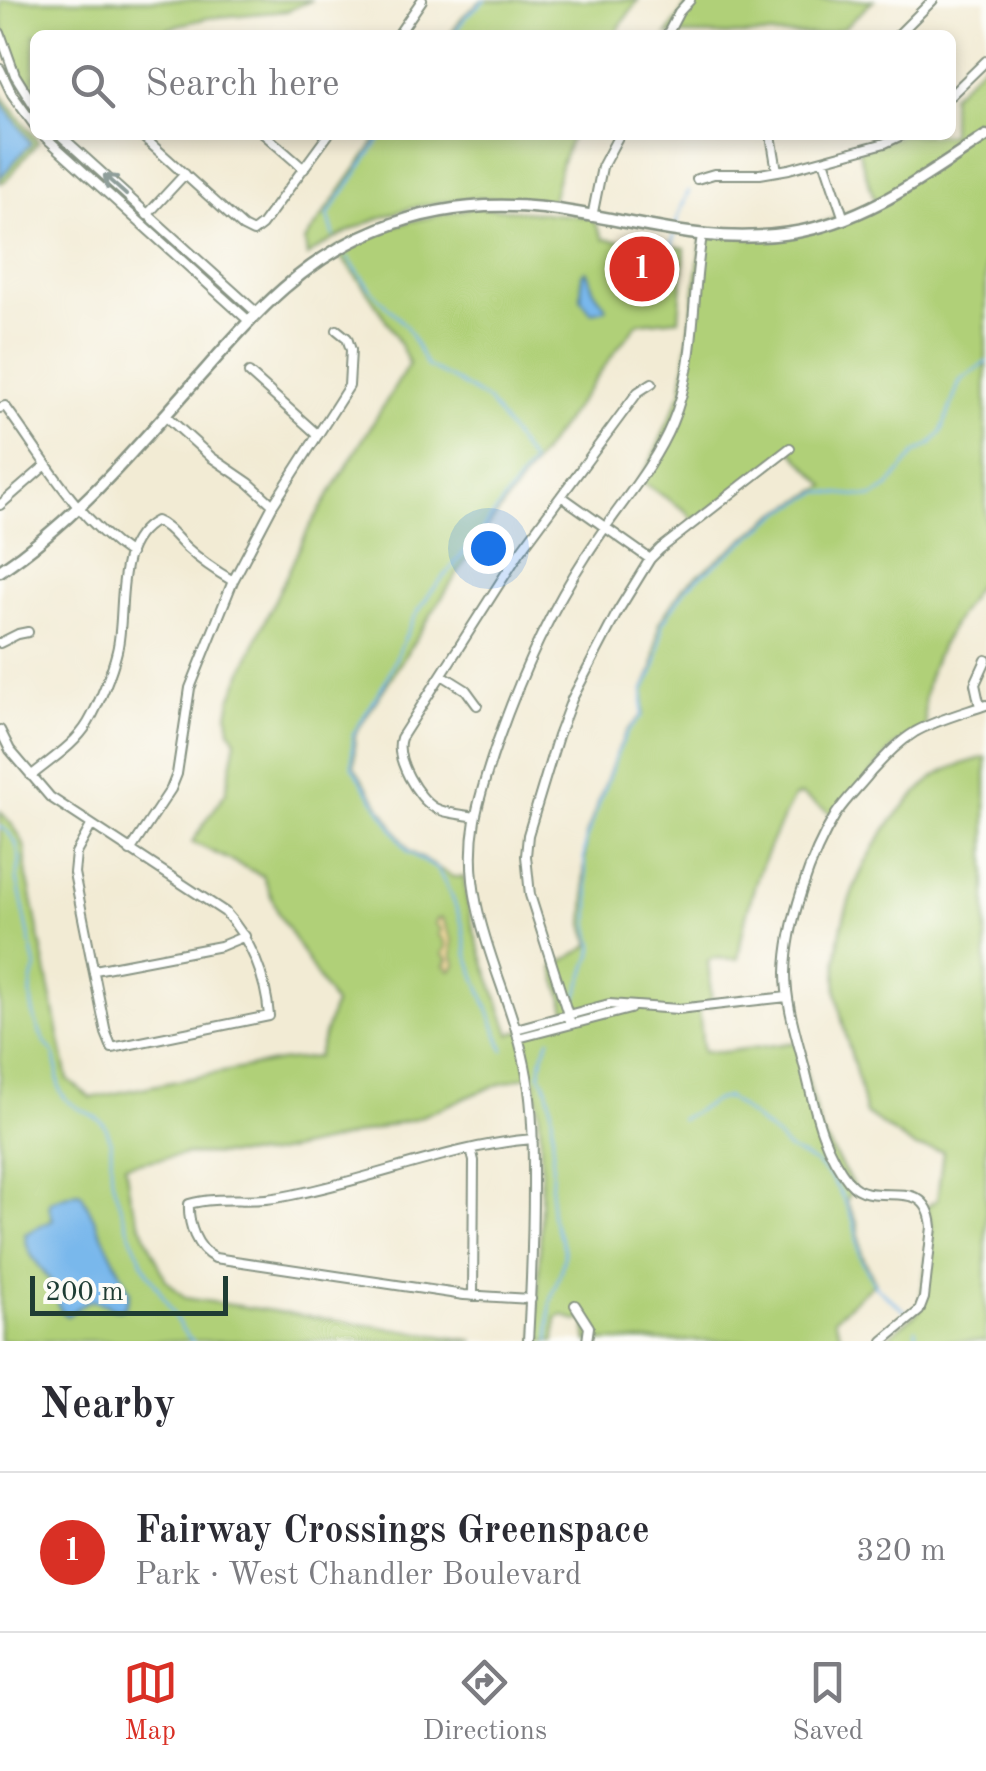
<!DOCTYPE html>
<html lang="en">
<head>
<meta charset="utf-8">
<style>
	body { margin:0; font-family:"Old Standard TT",serif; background:#f2f2f3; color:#2b2b33 }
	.scale { position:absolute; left:30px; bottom:25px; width:198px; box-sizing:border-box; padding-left:10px; border:5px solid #1f3d34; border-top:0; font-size:28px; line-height:35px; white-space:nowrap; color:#1f3d34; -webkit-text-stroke:8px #fdfcf7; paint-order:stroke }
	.you { position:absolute; left:488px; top:548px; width:35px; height:35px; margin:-25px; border:8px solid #fff; border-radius:50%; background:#1a73e8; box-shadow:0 0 0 15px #1a73e833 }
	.badge { display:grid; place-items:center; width:65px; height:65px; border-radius:50%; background:#d93025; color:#fff; font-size:32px; font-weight:700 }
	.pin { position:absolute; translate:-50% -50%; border:5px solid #fff; box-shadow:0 2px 10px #0006 }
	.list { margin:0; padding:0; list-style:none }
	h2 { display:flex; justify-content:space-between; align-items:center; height:130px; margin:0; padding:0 40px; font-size:42px }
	h2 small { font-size:32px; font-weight:400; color:#7c7c81 }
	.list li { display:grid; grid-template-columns:65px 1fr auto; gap:30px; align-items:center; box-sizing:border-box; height:160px; padding:0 40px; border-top:2px solid #e1e1e2 }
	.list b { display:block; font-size:38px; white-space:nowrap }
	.list p { margin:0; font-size:32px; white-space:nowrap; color:#7c7c81 }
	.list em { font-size:32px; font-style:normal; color:#7c7c81 }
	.icon { flex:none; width:55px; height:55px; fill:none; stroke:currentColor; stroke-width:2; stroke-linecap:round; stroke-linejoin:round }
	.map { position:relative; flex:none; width:986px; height:1341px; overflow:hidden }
	.search { position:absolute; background:#fff; box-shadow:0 5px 15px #0003; left:30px; right:30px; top:30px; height:110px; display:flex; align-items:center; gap:25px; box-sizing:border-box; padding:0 35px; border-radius:15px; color:#7c7c81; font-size:38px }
	.sheet { height:290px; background:#fff }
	nav { display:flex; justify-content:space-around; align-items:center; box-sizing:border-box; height:140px; border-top:2px solid #e1e1e2; background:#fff; font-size:28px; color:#7c7c81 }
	nav a { display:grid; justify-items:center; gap:5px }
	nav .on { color:#d93025 }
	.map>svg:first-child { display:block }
	.green { fill:#b0d078; stroke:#688656; stroke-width:2.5 }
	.sand { fill:#eeda9e; stroke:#868c69; stroke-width:2.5 }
	.water { fill:#79b8ec; stroke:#4c7a90; stroke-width:2.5 }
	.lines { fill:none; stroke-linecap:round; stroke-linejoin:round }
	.stream { stroke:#79b8ec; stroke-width:2.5 }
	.minor-casing { stroke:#889484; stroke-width:12 }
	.major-casing { stroke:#889484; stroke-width:15 }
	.minor { stroke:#fff; stroke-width:8 }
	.major { stroke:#fff; stroke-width:10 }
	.oneway { stroke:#8f9e9a }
</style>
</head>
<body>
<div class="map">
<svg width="986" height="1341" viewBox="0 0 986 1341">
	<rect width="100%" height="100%" fill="#fdfcf7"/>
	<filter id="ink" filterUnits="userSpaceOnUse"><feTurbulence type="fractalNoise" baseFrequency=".01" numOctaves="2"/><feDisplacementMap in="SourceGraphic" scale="20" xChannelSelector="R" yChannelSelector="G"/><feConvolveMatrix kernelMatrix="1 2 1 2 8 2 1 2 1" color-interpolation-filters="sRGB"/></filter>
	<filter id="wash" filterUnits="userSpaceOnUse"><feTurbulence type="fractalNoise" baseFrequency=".0048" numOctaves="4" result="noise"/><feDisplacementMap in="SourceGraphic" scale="40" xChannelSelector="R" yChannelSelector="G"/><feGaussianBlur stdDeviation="2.25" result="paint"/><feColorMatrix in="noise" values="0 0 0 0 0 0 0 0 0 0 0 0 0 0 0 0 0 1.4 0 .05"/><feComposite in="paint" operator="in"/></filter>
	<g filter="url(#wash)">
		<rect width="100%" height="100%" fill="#f2ebd4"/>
		<path class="green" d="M 0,0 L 312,0 L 287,11 L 208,18 L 178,25 L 155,35 L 35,35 L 35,99 C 16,69 0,37 0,0 Z
			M 482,0 L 638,0 L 620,26 L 616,35 L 450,35 L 464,15 Z
			M 690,0 L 874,0 L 844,28 L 819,35 L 667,35 Z
			M 986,61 L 986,573 C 963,610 931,650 925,695 C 923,705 925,716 926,727 L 896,745 L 835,816 L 801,795 L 794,797 C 764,852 747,896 738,959 L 713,958 L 708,961 L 712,1006 L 699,1007 L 703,1052 L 722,1052 L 798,1042 L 821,1132 L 854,1187 L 846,1201 L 857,1223 L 862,1255 L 875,1282 L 834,1319 L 843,1341 L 587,1341 L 586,1319 L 576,1321 L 563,1315 L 556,1318 L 555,1341 L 536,1341 C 538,1286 542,1231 541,1176 C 541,1142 541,1107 533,1074 L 494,1086 L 417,1118 L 327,1142 L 266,1155 L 188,1154 L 125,1165 L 130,1197 L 139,1221 L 166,1280 L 185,1298 L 475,1341 L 0,1341 L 0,811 C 9,821 22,835 25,849 C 27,861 24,871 29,884 L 68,1080 L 91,1098 L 279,1061 L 317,1057 L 334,1004 L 278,913 L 263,876 L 192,842 L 226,792 L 236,740 L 230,730 L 228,714 L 231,699 L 262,627 L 309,528 L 409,364 C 395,330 359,276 334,250 L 381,228 L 475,207 L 592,217 L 604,239 L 685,248 L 679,319 L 638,323 L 620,345 L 480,538 L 355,734 L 354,767 L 409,851 L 453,877 L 464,877 C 468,931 493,983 510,1034 L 569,1019 L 553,967 L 591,945 L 584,924 L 586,898 L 584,876 L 586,835 L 617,752 L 627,731 L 643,714 L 644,690 L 653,669 L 659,623 L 684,586 L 776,514 L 826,486 L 790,449 L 695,522 L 686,511 L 639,480 L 650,463 L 682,391 L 702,236 L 794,233 L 876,204 L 858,150 L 902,135 L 951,135 L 951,95 Z
			M 0,93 L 38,142 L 6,180 L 0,183 Z
			M 380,135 L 572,135 L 561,164 L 552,201 C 461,191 383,204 307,256 L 305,241 Z
			M 986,757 L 986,1341 L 883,1341 L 919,1311 L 932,1227 L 926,1207 L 937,1200 L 943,1151 L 916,1148 L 865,1113 C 859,1072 842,1034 837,992 C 830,916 872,830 930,781 C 945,767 967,763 986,757 Z"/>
		<path class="sand" d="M 442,918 L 452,940 L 452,956 L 456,964 L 451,971 L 445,966 L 448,959 L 442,954 L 446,948 L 445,942 L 438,934 L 441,930 L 435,924 L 437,919 Z"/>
		<path class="water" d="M 0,99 L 31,143 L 0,178 Z
			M 586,271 C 590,277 590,282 593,288 C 596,296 604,301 606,309 L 591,312 L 581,299 L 582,274 Z
			M 77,1192 L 81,1193 L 86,1202 L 130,1292 C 123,1327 106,1297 89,1301 C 81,1303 74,1312 67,1316 C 53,1307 58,1292 49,1279 C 38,1262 27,1256 25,1234 L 53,1220 L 49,1205 L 51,1201 Z"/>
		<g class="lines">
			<path class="stream" d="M 453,35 L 467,15 L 485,0
				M 676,226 C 676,221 686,196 689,191
				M 334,236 L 328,215 L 383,135
				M 348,258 L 372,291 L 406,326 L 427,366 L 458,382 L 488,401 L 532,463 L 478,536 L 431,592 L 414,618 L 384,684 L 353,734 L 352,767 L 408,852 L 438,870 L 452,897 L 463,926 L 467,954 L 504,1050
				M 662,262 L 669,255 L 675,233
				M 822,492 L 872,497 L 888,488 L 915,453 L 931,444 L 941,433 L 960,381 L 986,362
				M 0,827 L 7,831 L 16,843 L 20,860 L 17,879 L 36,968 C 26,992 32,1020 45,1042 C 47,1046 52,1050 54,1054 C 60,1069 54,1086 65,1098 C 77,1112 100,1113 107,1130 C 115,1148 108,1166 113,1183 C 121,1210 131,1238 143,1263 C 150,1277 160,1290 167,1303 C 177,1319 178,1328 193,1341
				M 576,998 L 594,948 L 589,923 L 590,899 L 584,858 L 586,839 L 617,754 L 627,733 L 642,716 L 644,690 L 654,671 L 659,652 L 662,624 L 687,587 L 782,512 L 820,492
				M 539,1074 C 561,1094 550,1181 551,1212 C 552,1228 566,1240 564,1256 C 562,1273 554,1286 551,1302 C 548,1314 550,1328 549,1341
				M 540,1074 L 543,1054 L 550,1039
				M 681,1119 L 716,1100 L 727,1097 L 778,1138 L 788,1149 L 817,1164 L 829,1176 L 840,1192 L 854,1222 L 860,1257 L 875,1286 L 905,1311
				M 916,1341 L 916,1329"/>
		</g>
	</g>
	<g filter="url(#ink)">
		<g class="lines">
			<defs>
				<path id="minor" d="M 0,33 L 15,75 L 35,107
					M 398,35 L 422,0
					M 667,35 L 679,12 L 690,0
					M 898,35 L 933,0
					M 0,69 L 12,94 L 35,126
					M 951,95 L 986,61
					M 43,135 L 249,321
					M 60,135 L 257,313
					M 141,135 L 243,227 L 253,232 L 262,225 L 328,135
					M 265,135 L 304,169
					M 771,135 L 777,171
					M 824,160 L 844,219
					M 697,179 L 714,174 L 760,174 L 789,169 L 885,143 L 902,135
					M 147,215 L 185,174
					M 592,217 L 602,167 L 619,135
					M 249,373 L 318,435
					M 0,408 L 5,406 C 44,459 75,517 130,554
					M 165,415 L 211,457 L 249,483 L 273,505
					M 561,496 L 650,559
					M 0,505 L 46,465
					M 0,643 L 18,634 L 28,632
					M 442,675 L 466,690 L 477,705
					M 980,707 L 975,684 L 986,660
					M 0,730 L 10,750 L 50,797 L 225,912 C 251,940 266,977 269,1016 L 112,1048 L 106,1033 L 74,873 L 76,853 L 91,826
					M 31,776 C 50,760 75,745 88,723 C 99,704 112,672 117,651 C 127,611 112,544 156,521 C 169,526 176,538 187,548 C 201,561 216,571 233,581
					M 475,817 C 462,814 447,814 435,808 C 418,799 394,758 401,738 L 519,553 L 638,392 L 652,383
					M 130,851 L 171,789 L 177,774 L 190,688 L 233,581 L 273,505 L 349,386 L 351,350 L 347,338 L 337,330
					M 95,970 L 221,946 L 245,936
					M 571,1024 L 530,895 L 526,856 L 528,835 L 558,736 L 572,699 L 618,611 L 650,559 L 660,549 L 790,448
					M 516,1029 L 609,1004 L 678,1009 L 787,997
					M 518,1038 L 630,1009
					M 471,1149 L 474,1161 L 473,1296
					M 531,1299 L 464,1295 L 215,1258 C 196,1249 188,1224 189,1204 C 214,1197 241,1201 266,1199 C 279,1198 292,1195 305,1192 C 381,1176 455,1145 533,1139
					M 575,1305 L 589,1327 L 587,1341
					M 528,1341 C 531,1288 533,1235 533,1182 C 533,1147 533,1111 527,1076 C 512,986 458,915 475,820 C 480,793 489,766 498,740 C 521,675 548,614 586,556 C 614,511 652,471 672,423 C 697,365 691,297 702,236
					M 883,1341 L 919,1311 L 924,1298 L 932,1227 C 927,1171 873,1211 849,1182 C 822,1148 815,1110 805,1069 C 797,1037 786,1006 786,973 C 787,924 810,856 836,814 C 846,799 859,787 870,773 C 884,758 897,743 915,732 C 936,720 963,713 986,705"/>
				<path id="major" d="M 0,571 C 79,518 137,446 200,376 C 255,314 301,260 379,229 C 431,208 488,202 543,208 C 629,218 703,247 791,233 C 865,222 925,176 986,136"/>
			</defs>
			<use href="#minor" class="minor-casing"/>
			<use href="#major" class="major-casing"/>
			<use href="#minor" class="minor"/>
			<use href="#major" class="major"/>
		</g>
		<defs><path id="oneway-shaft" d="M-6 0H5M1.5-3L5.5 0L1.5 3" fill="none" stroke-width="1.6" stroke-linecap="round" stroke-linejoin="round" transform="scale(2.5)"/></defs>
		<use class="oneway" href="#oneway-shaft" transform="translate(115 185) rotate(-138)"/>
	</g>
</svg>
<div class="scale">200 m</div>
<div class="you"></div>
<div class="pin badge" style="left:642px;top:269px">1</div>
<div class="search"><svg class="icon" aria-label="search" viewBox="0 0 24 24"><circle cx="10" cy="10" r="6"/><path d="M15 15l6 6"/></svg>Search here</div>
</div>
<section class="sheet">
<h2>Nearby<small></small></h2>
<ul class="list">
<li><span class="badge">1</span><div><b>Fairway Crossings Greenspace</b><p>Park · West Chandler Boulevard</p></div><em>320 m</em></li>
</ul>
</section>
<nav>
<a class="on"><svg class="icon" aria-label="map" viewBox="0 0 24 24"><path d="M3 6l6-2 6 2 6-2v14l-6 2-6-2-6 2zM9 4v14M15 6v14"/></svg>Map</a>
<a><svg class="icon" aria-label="directions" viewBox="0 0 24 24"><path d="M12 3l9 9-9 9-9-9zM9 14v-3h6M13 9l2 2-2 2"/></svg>Directions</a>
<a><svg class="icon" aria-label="saved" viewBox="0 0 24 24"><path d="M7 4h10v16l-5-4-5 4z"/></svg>Saved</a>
</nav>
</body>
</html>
